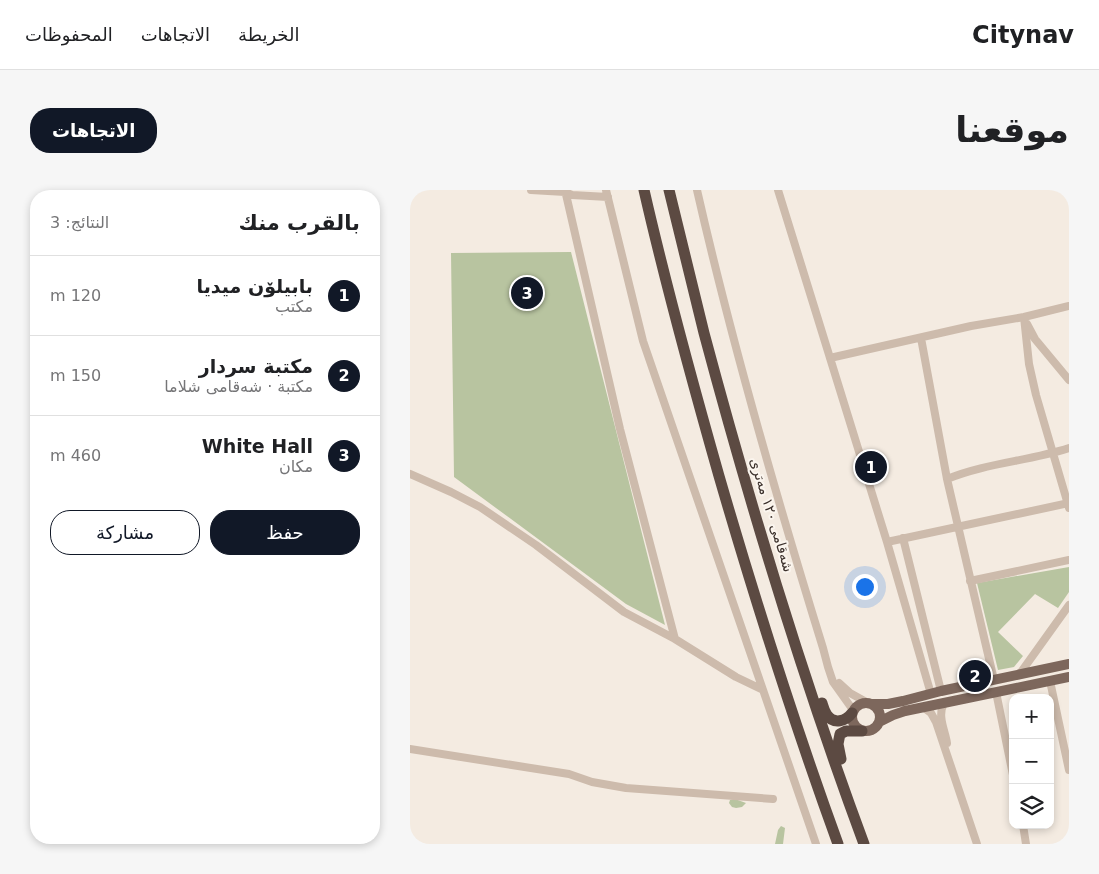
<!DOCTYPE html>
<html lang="ar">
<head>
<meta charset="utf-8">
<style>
	body { margin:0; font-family:"DejaVu Sans","Noto Naskh Arabic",sans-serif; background:#f6f6f6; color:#202124; direction:rtl }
	.controls { position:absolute; right:15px; bottom:15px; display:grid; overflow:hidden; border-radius:10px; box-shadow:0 2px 8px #0003 }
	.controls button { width:45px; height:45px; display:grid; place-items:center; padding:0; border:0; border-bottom:1px solid #e0e0e0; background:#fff; color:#202124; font:25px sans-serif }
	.you { position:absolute; left:454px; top:396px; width:18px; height:18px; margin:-12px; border:4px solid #fff; border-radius:50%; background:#1a73e8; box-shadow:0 0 0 8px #1a73e833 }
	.badge { display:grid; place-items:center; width:32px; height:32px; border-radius:50%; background:#111827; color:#fff; font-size:16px; font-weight:700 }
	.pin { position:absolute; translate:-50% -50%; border:2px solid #fff; box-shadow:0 1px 5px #0006 }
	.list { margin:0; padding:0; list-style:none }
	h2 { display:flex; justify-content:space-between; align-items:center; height:65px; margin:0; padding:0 20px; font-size:21px }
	h2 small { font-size:16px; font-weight:400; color:#757577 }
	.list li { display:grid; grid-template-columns:32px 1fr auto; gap:15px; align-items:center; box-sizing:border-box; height:80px; padding:0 20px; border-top:1px solid #e0e0e0 }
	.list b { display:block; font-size:19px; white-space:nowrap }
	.list p { margin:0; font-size:16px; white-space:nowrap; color:#757577 }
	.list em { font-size:16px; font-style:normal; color:#757577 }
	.actions { display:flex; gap:10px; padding:15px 20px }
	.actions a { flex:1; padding:11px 0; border:1px solid #111827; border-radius:20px; text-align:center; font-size:18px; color:#111827 }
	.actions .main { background:#111827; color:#fff }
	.icon { flex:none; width:28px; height:28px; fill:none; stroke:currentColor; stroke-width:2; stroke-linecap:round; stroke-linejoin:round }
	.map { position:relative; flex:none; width:659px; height:654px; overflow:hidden; direction:ltr; border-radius:20px }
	header { display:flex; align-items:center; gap:30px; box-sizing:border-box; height:70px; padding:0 25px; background:#fff; border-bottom:1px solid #e0e0e0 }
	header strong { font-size:24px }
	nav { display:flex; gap:28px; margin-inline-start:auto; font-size:18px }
	.intro { display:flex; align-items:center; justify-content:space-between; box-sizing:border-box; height:120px; padding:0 30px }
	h1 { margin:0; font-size:35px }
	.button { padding:12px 22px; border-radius:20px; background:#111827; color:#fff; font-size:18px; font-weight:700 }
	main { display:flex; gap:30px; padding:0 30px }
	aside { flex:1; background:#fff; border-radius:20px; box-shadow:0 2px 8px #0003 }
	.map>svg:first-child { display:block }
	.green { fill:#b8c4a0 }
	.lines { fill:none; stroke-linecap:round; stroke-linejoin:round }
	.minor { stroke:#cdbbac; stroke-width:8 }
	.major { stroke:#7d675c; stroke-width:10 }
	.highway { stroke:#5c4a42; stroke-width:11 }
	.labels { text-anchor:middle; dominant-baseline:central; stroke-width:4; stroke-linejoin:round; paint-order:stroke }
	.street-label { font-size:14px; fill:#3b302b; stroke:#fbf5ee }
</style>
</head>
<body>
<header>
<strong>Citynav</strong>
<nav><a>الخريطة</a><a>الاتجاهات</a><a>المحفوظات</a></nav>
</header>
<div class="intro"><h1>موقعنا</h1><a class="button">الاتجاهات</a></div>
<main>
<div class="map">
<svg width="659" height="654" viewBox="0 0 659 654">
	<rect width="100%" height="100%" fill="#f4ebe1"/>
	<path class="green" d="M 161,62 L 255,435 L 216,414 L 44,287 L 41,63 Z
		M 659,377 L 659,402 L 648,418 L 625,404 L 588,442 L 613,466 L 604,477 L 588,480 L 567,393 Z
		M 325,609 L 336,613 L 332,617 L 326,618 L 322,617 L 319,613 L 320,610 Z
		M 371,636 L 375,638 L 373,654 L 365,654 L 368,640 Z"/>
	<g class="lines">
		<path class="minor" d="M 121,0 L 155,2 L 162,5 L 198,7
			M 155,0 L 210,239 L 265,449
			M 196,0 L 233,151 L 406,654
			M 287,0 C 322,154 366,306 413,458 L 418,477 L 423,492 L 443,520
			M 368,0 L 477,352 L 521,504
			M 614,127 L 619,174 L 626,205 L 659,318
			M 617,134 L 625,149 L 659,190
			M 511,148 L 537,289 L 584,490
			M 420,168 L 561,136 L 614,127 L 659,116
			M 0,284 L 41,302 L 70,317 L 126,355 L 214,422 L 265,449 L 326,487 L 353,500
			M 537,289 C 576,273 619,271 659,258
			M 493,348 L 531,501
			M 477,352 L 659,313
			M 560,391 L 659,370
			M 609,485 L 659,415
			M 640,491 L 659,580
			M 429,493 L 440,503 L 458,513
			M 586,502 L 603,585
			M 534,513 C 527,526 535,540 537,553
			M 513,517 L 521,523 L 526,532 L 567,654
			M 0,559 L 159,584 L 182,592 L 216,598 L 363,609
			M 613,635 L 616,654"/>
		<path class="major" d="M442 527a14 14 0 1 1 28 0a14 14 0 1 1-28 0Z
			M 462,514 L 478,514 L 493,511 L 531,501 L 659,474
			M 469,532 L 483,525 L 495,521 L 659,487"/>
		<path class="highway" d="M 234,0 C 256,96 282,191 309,286 C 345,410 384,533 428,654
			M 259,0 C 271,48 282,95 294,143 C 340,315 392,487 454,654
			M 412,513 C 413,516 414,521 417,525 C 424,535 436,531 442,523
			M 431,569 L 428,554 L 430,544 L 436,541 L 452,541"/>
	</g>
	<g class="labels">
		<g class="street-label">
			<text transform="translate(362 325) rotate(73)">شەقامی ١٢٠ مەتری</text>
		</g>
	</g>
</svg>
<div class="controls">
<button>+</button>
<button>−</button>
<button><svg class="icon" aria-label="layers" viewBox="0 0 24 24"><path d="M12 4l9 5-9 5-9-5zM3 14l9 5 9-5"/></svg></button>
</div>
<div class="you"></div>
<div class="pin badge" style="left:461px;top:277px">1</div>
<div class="pin badge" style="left:565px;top:486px">2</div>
<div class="pin badge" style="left:117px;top:103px">3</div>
</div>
<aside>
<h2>بالقرب منك<small>النتائج: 3</small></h2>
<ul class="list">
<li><span class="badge">1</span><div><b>بابیلۆن میدیا</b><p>مكتب</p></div><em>120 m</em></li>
<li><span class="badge">2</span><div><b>مكتبة سردار</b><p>مكتبة · شەقامی شلاما</p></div><em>150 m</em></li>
<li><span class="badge">3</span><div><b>White Hall</b><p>مكان</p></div><em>460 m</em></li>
</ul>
<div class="actions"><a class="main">حفظ</a><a>مشاركة</a></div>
</aside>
</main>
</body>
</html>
